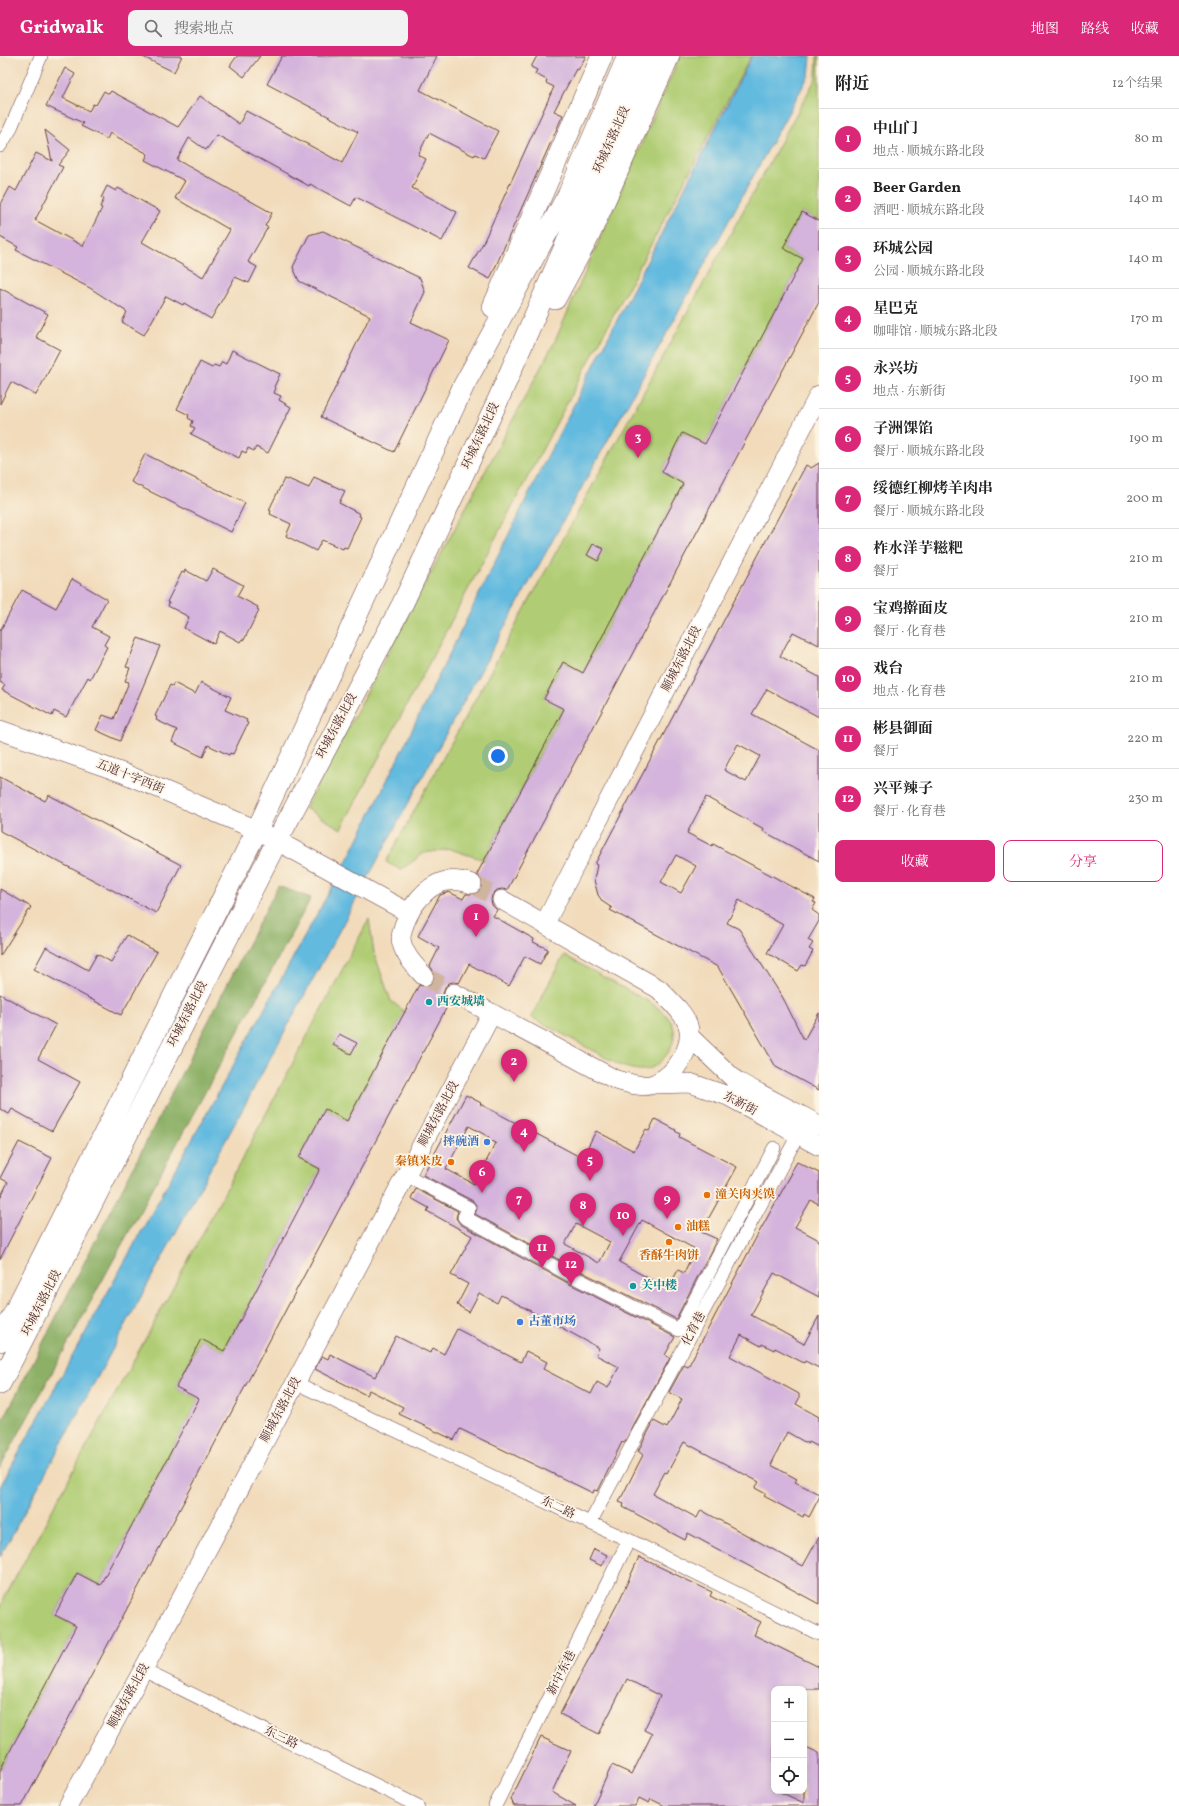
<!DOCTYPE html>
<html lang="zh">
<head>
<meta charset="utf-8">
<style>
	body { margin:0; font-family:Vollkorn,"Noto Serif SC",serif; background:#f2f2f2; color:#222 }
	.controls { position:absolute; right:12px; bottom:12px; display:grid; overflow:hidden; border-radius:8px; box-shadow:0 2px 6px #0003 }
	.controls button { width:36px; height:36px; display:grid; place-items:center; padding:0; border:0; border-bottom:1px solid #e0e0e0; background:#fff; color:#222; font:20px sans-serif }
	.you { position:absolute; left:498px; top:700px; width:14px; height:14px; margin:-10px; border:3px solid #fff; border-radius:50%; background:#1a73e8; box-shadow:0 0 0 6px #1a73e833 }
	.badge { display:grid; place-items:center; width:26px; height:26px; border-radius:50%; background:#db2777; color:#fff; font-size:13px; font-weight:700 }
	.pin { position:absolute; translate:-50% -33px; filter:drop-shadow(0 1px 2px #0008) }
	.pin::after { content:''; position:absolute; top:21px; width:14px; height:12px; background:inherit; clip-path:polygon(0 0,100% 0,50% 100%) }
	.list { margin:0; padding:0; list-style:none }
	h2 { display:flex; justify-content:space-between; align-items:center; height:52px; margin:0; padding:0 16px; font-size:17px }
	h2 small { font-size:13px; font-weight:400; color:#767676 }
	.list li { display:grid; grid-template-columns:26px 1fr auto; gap:12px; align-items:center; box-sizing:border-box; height:60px; padding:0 16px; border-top:1px solid #e0e0e0 }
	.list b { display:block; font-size:15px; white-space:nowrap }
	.list p { margin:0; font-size:13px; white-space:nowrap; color:#767676 }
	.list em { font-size:13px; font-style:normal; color:#767676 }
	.actions { display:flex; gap:8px; padding:12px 16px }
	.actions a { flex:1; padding:9px 0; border:1px solid #db2777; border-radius:8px; text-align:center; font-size:14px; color:#db2777 }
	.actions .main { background:#db2777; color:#fff }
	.icon { flex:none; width:22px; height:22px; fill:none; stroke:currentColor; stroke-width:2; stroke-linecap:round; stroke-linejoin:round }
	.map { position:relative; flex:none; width:819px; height:1750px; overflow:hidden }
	header { display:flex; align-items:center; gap:24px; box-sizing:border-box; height:56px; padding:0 20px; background:#db2777; color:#fff }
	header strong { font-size:19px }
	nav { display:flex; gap:22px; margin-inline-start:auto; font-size:14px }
	.search { width:280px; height:36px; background:#f2f2f2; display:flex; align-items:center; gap:10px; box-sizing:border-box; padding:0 14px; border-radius:8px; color:#767676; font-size:15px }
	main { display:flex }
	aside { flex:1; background:#fff }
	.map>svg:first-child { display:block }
	.green { fill:#b0cd74; stroke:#7d7650 }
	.forest { fill:#8cb066; stroke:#6b6848 }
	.water { fill:#62badf; stroke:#566c85 }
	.building { fill:#d4b4dc; fill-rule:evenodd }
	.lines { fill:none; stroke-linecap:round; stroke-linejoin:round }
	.secondary-tunnel { stroke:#d0b59e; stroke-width:19; stroke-dasharray:19 10; stroke-linecap:butt }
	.street-casing { stroke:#633b41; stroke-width:14 }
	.secondary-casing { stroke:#633b41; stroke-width:20 }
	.primary-casing { stroke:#633b41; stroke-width:22 }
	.street { stroke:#fff; stroke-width:13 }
	.secondary { stroke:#fff; stroke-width:19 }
	.primary { stroke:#fff; stroke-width:21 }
	.culture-dot { fill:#0f9aa8; stroke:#fcf5e5; stroke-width:1.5 }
	.shop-dot { fill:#3f7fe0; stroke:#fcf5e5; stroke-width:1.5 }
	.food-dot { fill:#e8710a; stroke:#fcf5e5; stroke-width:1.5 }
	.labels { text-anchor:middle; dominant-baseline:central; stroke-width:3.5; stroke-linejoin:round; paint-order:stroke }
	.street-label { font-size:12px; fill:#4a1f2b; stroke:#fcf5e5 }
	.culture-label { font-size:12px; font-weight:bold; fill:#0d838f; stroke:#fcf5e5; text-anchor:start }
	.shop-label { font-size:12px; font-weight:bold; fill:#366cbe; stroke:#fcf5e5; text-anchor:end }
	.food-label { font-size:12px; font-weight:bold; fill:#c56008; stroke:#fcf5e5; text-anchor:start }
</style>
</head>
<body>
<header>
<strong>Gridwalk</strong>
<div class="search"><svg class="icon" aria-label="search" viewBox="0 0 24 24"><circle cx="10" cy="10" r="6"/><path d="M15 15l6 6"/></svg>搜索地点</div>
<nav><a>地图</a><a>路线</a><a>收藏</a></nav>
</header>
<main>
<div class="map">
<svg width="819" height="1750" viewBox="0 0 819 1750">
	<rect width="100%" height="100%" fill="#fcf5e5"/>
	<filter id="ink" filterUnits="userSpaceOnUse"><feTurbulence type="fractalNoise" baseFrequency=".025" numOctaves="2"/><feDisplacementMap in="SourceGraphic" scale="8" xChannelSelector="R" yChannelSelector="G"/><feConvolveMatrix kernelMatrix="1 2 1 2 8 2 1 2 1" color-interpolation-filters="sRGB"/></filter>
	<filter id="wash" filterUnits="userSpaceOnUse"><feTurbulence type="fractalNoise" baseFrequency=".012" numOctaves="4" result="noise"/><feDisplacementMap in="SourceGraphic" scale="16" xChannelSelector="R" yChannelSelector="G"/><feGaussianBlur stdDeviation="0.9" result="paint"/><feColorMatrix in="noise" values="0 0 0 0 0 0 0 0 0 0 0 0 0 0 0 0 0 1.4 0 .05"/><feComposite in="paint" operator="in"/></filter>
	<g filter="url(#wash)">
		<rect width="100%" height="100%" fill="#f1dbbb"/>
		<path class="green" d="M 680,0 L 751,0 L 341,773 L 305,752 L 555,285 Z
			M 817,0 L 819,0 L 819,165 L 802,156 L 783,192 L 803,203 L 705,388 L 682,377 L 662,416 L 683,428 L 583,617 L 563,606 L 544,642 L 564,653 L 484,804 L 450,793 L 424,797 L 401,814 L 386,806 L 816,22 Z
			M 369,863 L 374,897 L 391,945 L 405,956 L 347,1065 L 325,1053 L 299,1102 L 320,1113 L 224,1295 L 200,1283 L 176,1331 L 199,1343 L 100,1529 L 77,1517 L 55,1559 L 76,1570 L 0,1714 L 0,1550 L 204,1175 Z
			M 564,899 C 584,910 605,922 625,933 C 641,942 660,949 670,964 C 679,976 672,994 663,1003 C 649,1018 639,1015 621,1010 L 531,961 Z"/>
		<path class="forest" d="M 278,830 L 311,842 L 0,1412 L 0,1370 Z"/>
		<path class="water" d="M 752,0 L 811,0 L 809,19 L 442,685 L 0,1501 L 0,1431 L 353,793 L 540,415 Z"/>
		<g id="blocks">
			<path class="building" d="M 141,0 L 182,0 L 174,16 Z
				M 237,0 L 260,0 L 244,21 L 230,10 Z
				M 282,0 L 437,0 L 420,34 L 498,75 L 484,102 L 475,98 L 474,100 L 429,77 L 418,99 L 426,103 L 412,132 L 457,156 L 442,185 L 356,141 L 351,150 L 310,128 L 309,130 L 217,79 L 206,94 L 189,82 L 177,104 L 272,157 L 265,170 L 268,171 L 248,206 L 257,211 L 249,227 L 235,221 L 211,263 L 184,247 L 183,249 L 166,240 L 144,279 L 122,266 L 127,256 L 90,232 L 16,194 L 18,191 L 0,181 L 0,150 L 10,131 L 16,135 L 36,97 L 52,105 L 45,74 L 70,94 L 58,109 L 63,111 L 35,164 L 83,190 L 102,152 L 100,151 L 104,143 L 101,142 L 107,130 L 116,135 L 118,132 L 160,155 L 142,186 L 203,221 L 230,174 L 175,142 L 185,125 L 145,104 L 148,98 L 110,77 L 107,83 L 81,70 L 83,67 L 46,50 L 65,12 L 75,18 L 63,42 L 89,55 L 93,48 L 96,49 L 104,35 L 109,38 L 111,35 L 178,71 L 200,40 L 239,68 L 246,55 L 342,107 L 358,76 L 267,28 Z
				M 537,0 L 586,0 L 578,14 L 576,13 L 554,55 L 563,59 L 490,223 L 469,212 L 483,187 L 554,31 L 546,27 L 547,24 L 535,18 L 537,14 L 531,11 Z
				M 802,156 L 819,165 L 819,246 L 507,834 L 502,833 L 497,834 L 492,839 L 491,844 L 492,849 L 497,854 L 493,860 L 534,883 L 533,886 L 548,893 L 540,908 L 525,900 L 509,930 L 469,908 L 459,927 L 453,926 L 449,927 L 445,931 L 443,938 L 445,943 L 449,947 L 22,1750 L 0,1750 L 0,1714 L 76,1570 L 55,1559 L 77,1517 L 100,1529 L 199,1343 L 176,1331 L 201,1283 L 224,1295 L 320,1113 L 299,1102 L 325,1053 L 347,1065 L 419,929 L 427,931 L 431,928 L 434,924 L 435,917 L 430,910 L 439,892 L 418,880 L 440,839 L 449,836 L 463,843 L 466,838 L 475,838 L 479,836 L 482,831 L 482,825 L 477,818 L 564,653 L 544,643 L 563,606 L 583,617 L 683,428 L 662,416 L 682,377 L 705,388 L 803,203 L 783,192 Z
				M 323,175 L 420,222 L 425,236 L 411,266 L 449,284 L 394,396 L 321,361 L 370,260 L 299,225 L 293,211 L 309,179 Z
				M 0,232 L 48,258 L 36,281 L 60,294 L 36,339 L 11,326 L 0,348 Z
				M 232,294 L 280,318 L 274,331 L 276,332 L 274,337 L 281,340 L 279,344 L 291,351 L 268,397 L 256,391 L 254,395 L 248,392 L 246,397 L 242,395 L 239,402 L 191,378 L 195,372 L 191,370 L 193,365 L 188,362 L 189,359 L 177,353 L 200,306 L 212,312 L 214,309 L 219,311 L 222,306 L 226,308 Z
				M 145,398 L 245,447 L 231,476 L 131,426 Z
				M 819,407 L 819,589 L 793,576 L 780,600 L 819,621 L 819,661 L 767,633 L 752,658 L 819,694 L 819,805 L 763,775 L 764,773 L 706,741 L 687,777 L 712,790 L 713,788 L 815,843 L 813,846 L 816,847 L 812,854 L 819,859 L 819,865 L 808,884 L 813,887 L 809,893 L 813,895 L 805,910 L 802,909 L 798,915 L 767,897 L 783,869 L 739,844 L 727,867 L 739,873 L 783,942 L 804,984 L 819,957 L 819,1034 L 776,1011 L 718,911 L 610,854 L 612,852 L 603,846 L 598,839 L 594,824 L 597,809 L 595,808 L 806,409 L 811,412 ZM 738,688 L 760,700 L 746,726 L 724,714 ZM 676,799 L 696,810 L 681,837 L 661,826 Z
				M 314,421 L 345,435 L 339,447 L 360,458 L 359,460 L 361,461 L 347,492 L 344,491 L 343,493 L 322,484 L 316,495 L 286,480 L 291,468 L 270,458 L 271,455 L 269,454 L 284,423 L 287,424 L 288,423 L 309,432 Z
				M 593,488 L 604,493 L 598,505 L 587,499 Z
				M 213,513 L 243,529 L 237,540 L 258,551 L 257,553 L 259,554 L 244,584 L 242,583 L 240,586 L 220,575 L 214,588 L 184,572 L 189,561 L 168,550 L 169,547 L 167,546 L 182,516 L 184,517 L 185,514 L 206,525 Z
				M 72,523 L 107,543 L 92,571 L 109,580 L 104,589 L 107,591 L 90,623 L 88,621 L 66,661 L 54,655 L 52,660 L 2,634 L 5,629 L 0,626 L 0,575 L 22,534 L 56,552 Z
				M 138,582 L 160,590 L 120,685 L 96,674 L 103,659 L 114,663 L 129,626 L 125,625 L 130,612 L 126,611 Z
				M 201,626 L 231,641 L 225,654 L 247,664 L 246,666 L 248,667 L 233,698 L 230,697 L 229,699 L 208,689 L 203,701 L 172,686 L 177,674 L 156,664 L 157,661 L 155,660 L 170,629 L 172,630 L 174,627 L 195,638 Z
				M 0,721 L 45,745 L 49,739 L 181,809 L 156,857 L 0,775 Z
				M 0,833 L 31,851 L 0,900 Z
				M 127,879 L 157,896 L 121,959 L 34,913 L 46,891 L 88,914 L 97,898 L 111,906 Z
				M 0,938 L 56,969 L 38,1003 L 80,1026 L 52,1075 L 12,1053 L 9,1058 L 0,1053 Z
				M 339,978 L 357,987 L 351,998 L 333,989 Z
				M 466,1039 L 481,1047 L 480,1048 L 582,1102 L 596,1075 L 634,1095 L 646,1073 L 649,1075 L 655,1063 L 676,1074 L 675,1075 L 680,1078 L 679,1081 L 737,1111 L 701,1176 L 717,1183 L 676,1263 L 574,1212 L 475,1158 L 477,1151 L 473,1145 L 423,1119 ZM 469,1070 L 489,1081 L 488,1083 L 496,1087 L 474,1128 L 446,1113 ZM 642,1164 L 695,1193 L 684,1217 L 678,1214 L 668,1233 L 619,1206 ZM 576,1168 L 610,1186 L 599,1207 L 565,1188 Z
				M 19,1086 L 52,1102 L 0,1203 L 0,1142 L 8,1126 L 0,1122 Z
				M 797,1106 L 819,1117 L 819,1148 L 811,1144 L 795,1171 L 819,1184 L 819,1241 L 774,1217 L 751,1259 L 804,1288 L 819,1260 L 819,1312 L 805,1305 L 804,1307 L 775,1292 L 774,1294 L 762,1288 L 761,1290 L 741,1279 L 730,1300 L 799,1338 L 799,1343 L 796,1348 L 819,1361 L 819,1391 L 809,1386 L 808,1388 L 787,1376 L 771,1409 L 797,1423 L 795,1426 L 819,1438 L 819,1442 L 809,1461 L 804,1458 L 803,1461 L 764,1440 L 766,1438 L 755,1432 L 759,1426 L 684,1386 L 667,1417 L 665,1416 L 653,1438 L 697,1462 L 701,1454 L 803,1510 L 819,1481 L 819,1548 L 688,1477 L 685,1484 L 623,1451 L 624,1448 L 619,1446 L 643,1399 L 638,1395 L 654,1365 L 667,1372 L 682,1343 L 669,1336 L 684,1309 L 688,1311 L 757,1180 L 792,1117 L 791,1116 Z
				M 416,1133 L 458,1155 L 456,1162 L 460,1168 L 566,1226 L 675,1281 L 665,1299 L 670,1302 L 624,1387 L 622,1386 L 598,1435 L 594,1434 L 593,1437 L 460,1373 L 454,1384 L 399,1358 L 403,1351 L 369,1334 L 366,1339 L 315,1313 L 322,1300 L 328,1303 L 330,1298 L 375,1321 L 396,1280 L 430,1297 L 433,1292 L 444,1298 L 457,1273 L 521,1306 L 526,1295 L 547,1306 L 543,1313 L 591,1338 L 597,1326 L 608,1332 L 619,1311 L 596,1299 L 599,1292 L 501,1239 L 497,1247 L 479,1237 L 469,1256 L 457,1249 L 468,1228 L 451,1219 L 472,1180 L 427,1155 L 429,1152 L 411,1142 Z
				M 594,1493 L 607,1499 L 602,1510 L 589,1504 Z
				M 639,1501 L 712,1536 L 710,1540 L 761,1566 L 754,1579 L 819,1611 L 819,1633 L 774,1633 L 774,1735 L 778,1735 L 804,1747 L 804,1690 L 819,1697 L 819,1750 L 665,1750 L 651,1743 L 649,1747 L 639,1742 L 635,1750 L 593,1750 L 612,1709 L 632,1718 L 652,1678 L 644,1674 L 660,1640 L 627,1623 L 599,1678 L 560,1658 L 620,1543 Z
				M 541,1681 L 571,1695 L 552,1736 L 576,1750 L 514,1750 L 511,1743 Z"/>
		</g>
	</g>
	<g filter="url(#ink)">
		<use href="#blocks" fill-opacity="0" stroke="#633b41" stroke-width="1"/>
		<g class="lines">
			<path class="secondary-tunnel" d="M 472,828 L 502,844
				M 424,920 L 454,937"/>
			<defs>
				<path id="street" d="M 0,90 L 10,74 L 41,0
					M 406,1119 L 469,1152 L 464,1161 L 570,1219 L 679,1274 L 774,1092
					M 296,1327 L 590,1467 L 629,1484 L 819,1578
					M 590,1467 L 798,1079
					M 143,1614 L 418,1750
					M 495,1750 L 629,1484"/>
				<path id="secondary" d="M 0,674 L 123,717 L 257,774 L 409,857
					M 545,867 L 819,339
					M 424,920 C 415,910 401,896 401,881 C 402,871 407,861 412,852 C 427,830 444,818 472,828
					M 454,937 L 616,1024 C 628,1027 644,1033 656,1027 C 676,1018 694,991 688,969 C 683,955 668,943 659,933 L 502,844
					M 689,980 L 736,1025 L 819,1069
					M 655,1028 L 690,1027 L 728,1040 L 819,1090
					M 68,1750 L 143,1614 L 492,957"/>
				<path id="primary" d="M 555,243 L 588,182 L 669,0
					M 493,251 L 602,0
					M 0,1285 L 257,774 L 464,329 L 569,137 L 628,0
					M 0,1328 L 277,785 L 402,549 L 498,344 L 648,0"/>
			</defs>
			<use href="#street" class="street-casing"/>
			<use href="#secondary" class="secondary-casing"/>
			<use href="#primary" class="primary-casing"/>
			<use href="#street" class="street"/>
			<use href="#secondary" class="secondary"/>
			<use href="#primary" class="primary"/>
		</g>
	</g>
	<g class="culture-dot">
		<circle cx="429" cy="946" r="4"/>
		<circle cx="633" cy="1230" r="4"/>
	</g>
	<g class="shop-dot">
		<circle cx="487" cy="1086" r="4"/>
		<circle cx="520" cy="1266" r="4"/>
	</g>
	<g class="food-dot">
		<circle cx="451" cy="1106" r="4"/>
		<circle cx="707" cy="1139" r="4"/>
		<circle cx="678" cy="1171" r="4"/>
		<circle cx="669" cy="1186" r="4"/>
	</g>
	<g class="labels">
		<g class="street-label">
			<text transform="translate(612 84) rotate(-66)">环城东路北段</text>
			<text transform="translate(481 380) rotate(-65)">环城东路北段</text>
			<text transform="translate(682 603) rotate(-63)">顺城东路北段</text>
			<text transform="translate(337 670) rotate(-62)">环城东路北段</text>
			<text transform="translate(130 721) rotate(22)">五道十字西街</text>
			<text transform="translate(188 958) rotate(-63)">环城东路北段</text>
			<text transform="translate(740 1048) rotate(28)">东新街</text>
			<text transform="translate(439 1058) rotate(-62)">顺城东路北段</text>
			<text transform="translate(42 1247) rotate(-63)">环城东路北段</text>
			<text transform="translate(694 1273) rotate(-62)">化育巷</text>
			<text transform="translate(281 1354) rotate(-62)">顺城东路北段</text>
			<text transform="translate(558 1452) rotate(26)">东二路</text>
			<text transform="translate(562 1617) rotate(-63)">新中东巷</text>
			<text transform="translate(129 1640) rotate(-61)">顺城东路北段</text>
			<text transform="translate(281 1682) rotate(26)">东三路</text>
		</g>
		<g class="culture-label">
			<text x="437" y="946">西安城墙</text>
			<text x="641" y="1230">关中楼</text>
		</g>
		<g class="shop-label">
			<text x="479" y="1086">摔碗酒</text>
			<text x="528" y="1266" text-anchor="start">古董市场</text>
		</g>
		<g class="food-label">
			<text x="443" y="1106" text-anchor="end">秦镇米皮</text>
			<text x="715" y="1139">潼关肉夹馍</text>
			<text x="686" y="1171">油糕</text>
			<text x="669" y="1200" text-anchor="middle">香酥牛肉饼</text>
		</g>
	</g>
</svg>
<div class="controls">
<button>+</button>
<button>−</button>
<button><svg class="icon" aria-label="locate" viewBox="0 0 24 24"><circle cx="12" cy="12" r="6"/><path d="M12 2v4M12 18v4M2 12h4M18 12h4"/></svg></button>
</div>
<div class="you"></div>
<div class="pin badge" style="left:476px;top:881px">1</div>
<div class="pin badge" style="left:514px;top:1026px">2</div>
<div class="pin badge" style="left:638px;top:402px">3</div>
<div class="pin badge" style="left:524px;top:1096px">4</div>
<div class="pin badge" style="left:590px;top:1125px">5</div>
<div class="pin badge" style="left:482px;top:1137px">6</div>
<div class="pin badge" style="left:519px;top:1164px">7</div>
<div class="pin badge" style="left:583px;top:1170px">8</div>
<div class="pin badge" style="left:667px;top:1163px">9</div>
<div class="pin badge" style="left:623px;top:1180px">10</div>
<div class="pin badge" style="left:542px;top:1212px">11</div>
<div class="pin badge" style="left:571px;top:1229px">12</div>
</div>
<aside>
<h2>附近<small>12个结果</small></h2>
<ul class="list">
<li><span class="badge">1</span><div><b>中山门</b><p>地点 · 顺城东路北段</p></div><em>80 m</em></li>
<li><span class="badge">2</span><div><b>Beer Garden</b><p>酒吧 · 顺城东路北段</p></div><em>140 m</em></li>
<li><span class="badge">3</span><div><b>环城公园</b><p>公园 · 顺城东路北段</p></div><em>140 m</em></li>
<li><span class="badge">4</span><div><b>星巴克</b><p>咖啡馆 · 顺城东路北段</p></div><em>170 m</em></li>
<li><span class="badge">5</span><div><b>永兴坊</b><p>地点 · 东新街</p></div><em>190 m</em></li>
<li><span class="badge">6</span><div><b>子洲馃馅</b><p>餐厅 · 顺城东路北段</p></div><em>190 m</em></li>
<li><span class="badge">7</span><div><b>绥德红柳烤羊肉串</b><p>餐厅 · 顺城东路北段</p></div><em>200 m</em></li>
<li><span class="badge">8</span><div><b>柞水洋芋糍粑</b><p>餐厅</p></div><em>210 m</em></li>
<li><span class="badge">9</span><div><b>宝鸡擀面皮</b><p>餐厅 · 化育巷</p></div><em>210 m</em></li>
<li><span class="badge">10</span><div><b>戏台</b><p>地点 · 化育巷</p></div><em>210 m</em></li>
<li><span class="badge">11</span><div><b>彬县御面</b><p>餐厅</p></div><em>220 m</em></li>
<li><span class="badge">12</span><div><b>兴平辣子</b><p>餐厅 · 化育巷</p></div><em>230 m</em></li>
</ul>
<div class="actions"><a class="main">收藏</a><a>分享</a></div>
</aside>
</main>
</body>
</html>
